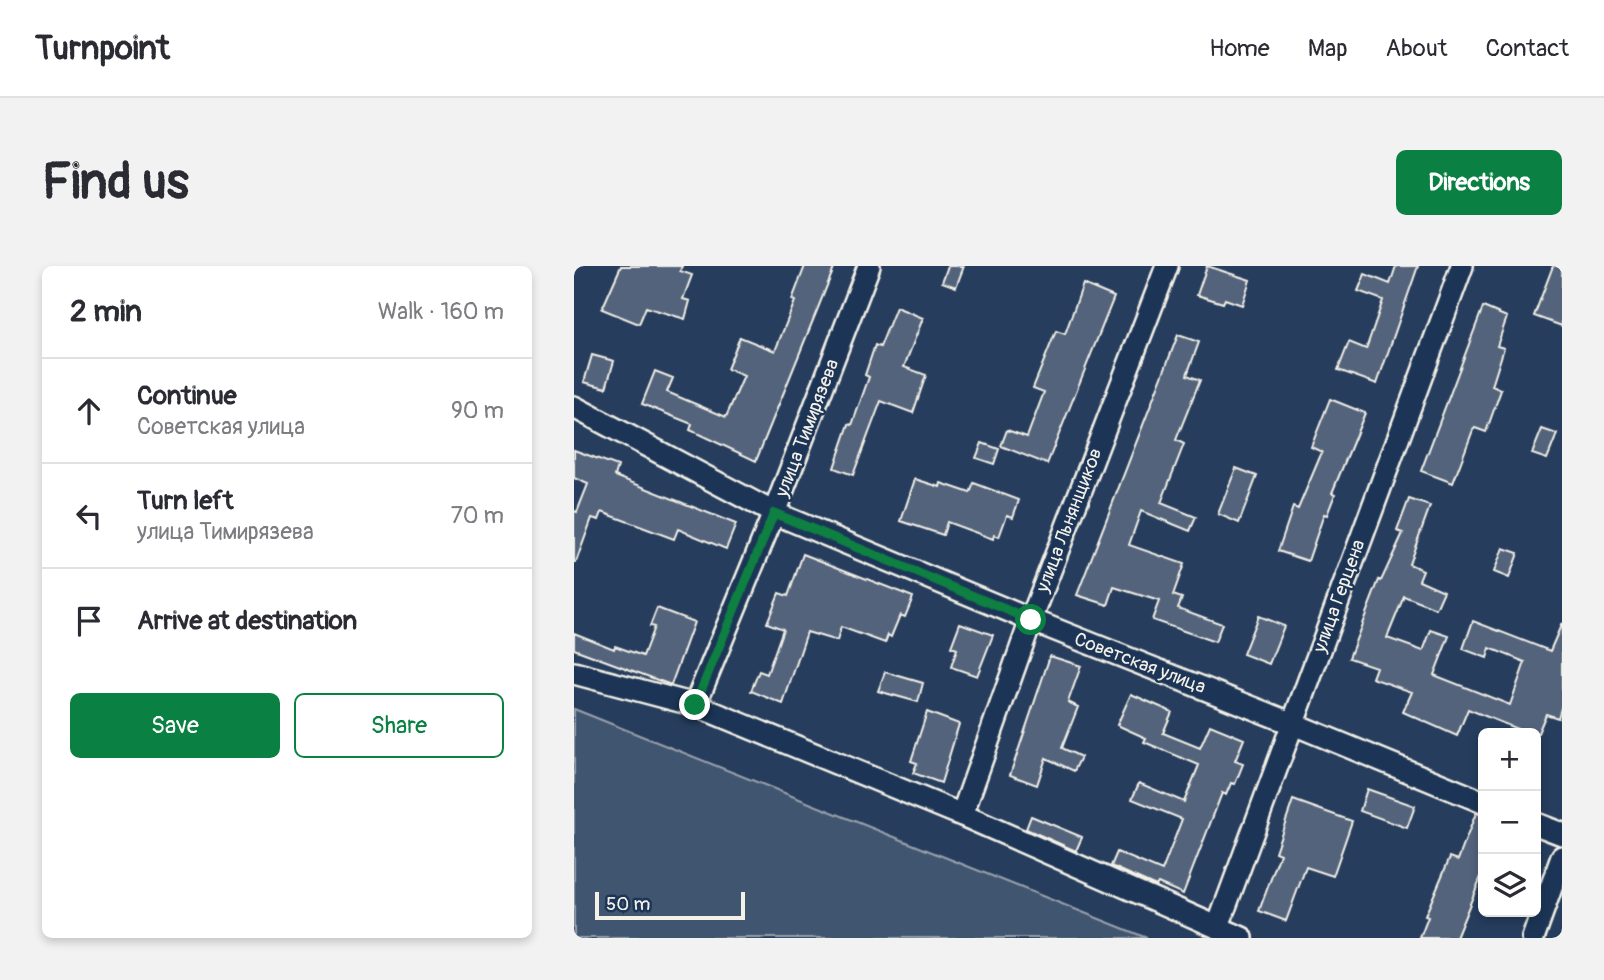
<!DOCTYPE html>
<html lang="en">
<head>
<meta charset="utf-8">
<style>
	body { margin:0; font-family:Pangolin,sans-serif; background:#f2f2f3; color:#2b2b33 }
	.controls { position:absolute; right:21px; bottom:21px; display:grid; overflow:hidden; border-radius:10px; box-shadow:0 4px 10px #0003 }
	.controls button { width:63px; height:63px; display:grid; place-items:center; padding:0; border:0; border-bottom:2px solid #e1e1e2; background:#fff; color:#2b2b33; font:35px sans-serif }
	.scale { position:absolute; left:21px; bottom:18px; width:150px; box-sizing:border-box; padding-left:7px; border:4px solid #f4f1e8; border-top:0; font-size:19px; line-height:24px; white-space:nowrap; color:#f4f1e8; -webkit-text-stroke:5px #1d3557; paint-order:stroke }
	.stop { position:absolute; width:21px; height:21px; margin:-16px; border:5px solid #0b8043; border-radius:50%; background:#fff }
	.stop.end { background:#0b8043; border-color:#fff; box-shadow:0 2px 7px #0008 }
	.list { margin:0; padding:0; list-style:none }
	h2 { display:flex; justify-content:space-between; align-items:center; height:91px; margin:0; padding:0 28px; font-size:30px }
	h2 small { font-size:23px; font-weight:400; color:#7c7c81 }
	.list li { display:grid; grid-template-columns:46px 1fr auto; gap:21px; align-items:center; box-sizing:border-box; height:105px; padding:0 28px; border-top:2px solid #e1e1e2 }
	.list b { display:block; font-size:26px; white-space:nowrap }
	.list p { margin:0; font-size:23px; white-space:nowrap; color:#7c7c81 }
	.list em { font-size:23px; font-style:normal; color:#7c7c81 }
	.actions { display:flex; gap:14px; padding:21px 28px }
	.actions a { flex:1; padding:16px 0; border:2px solid #0b8043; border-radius:10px; text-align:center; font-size:24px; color:#0b8043 }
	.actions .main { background:#0b8043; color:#fff }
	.icon { flex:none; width:38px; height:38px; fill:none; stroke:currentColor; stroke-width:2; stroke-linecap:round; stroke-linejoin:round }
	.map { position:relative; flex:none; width:988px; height:672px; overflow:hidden; border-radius:10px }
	header { display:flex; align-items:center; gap:42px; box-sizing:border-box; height:98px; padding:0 35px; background:#fff; border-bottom:2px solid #e1e1e2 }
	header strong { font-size:33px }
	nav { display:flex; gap:38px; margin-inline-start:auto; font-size:24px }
	.intro { display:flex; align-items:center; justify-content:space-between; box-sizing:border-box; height:168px; padding:0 42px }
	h1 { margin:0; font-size:49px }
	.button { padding:18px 32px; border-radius:10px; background:#0b8043; color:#fff; font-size:24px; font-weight:700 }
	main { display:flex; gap:42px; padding:0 42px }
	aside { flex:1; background:#fff; border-radius:10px; box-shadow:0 4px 10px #0003 }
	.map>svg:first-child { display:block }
	.green { fill:#40546f; stroke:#9aa2ac; stroke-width:2 }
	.building { fill:#52647b; stroke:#f4f1e8; stroke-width:2 }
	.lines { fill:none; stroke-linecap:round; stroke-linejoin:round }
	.street-casing { stroke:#f4f1e8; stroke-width:26 }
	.street { stroke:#1d3557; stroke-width:21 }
	.route { stroke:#0b8043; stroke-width:9 }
	.labels { text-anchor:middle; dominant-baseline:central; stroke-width:5; stroke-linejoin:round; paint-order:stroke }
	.street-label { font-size:19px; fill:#f4f1e8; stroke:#1d3557 }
</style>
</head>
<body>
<header>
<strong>Turnpoint</strong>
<nav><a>Home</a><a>Map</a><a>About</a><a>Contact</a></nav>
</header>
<div class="intro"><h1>Find us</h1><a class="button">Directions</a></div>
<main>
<aside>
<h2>2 min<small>Walk · 160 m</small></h2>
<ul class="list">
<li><svg class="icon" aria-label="ahead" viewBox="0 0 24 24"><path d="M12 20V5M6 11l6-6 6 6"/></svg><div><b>Continue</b><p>Советская улица</p></div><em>90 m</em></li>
<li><svg class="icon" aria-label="left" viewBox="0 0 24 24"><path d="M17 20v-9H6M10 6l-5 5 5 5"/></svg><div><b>Turn left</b><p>улица Тимирязева</p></div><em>70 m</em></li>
<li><svg class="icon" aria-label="arrive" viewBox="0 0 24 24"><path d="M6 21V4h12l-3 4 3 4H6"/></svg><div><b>Arrive at destination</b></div></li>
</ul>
<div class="actions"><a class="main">Save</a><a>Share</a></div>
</aside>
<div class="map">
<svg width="988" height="672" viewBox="0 0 988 672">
	<rect width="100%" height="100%" fill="#263d5d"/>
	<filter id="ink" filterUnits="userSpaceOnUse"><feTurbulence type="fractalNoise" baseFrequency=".0143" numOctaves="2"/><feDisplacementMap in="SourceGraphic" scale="14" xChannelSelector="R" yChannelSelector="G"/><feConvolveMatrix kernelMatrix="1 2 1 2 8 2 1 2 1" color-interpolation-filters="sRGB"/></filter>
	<g filter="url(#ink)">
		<path class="green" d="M 0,443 L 573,672 L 0,672 Z"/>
		<path class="building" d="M 47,0 L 108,0 L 106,5 L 118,9 L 109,33 L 116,35 L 111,53 L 72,41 L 65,58 L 28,43 Z
			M 231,0 L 261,0 L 182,195 L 116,164 L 118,158 L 68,138 L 81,105 L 99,112 L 93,126 L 152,151 L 170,110 L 153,103 L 166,71 L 201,85 L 221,35 L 218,34 Z
			M 374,0 L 390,0 L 382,21 L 368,16 Z
			M 633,0 L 676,14 L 668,39 L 651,33 L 649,37 L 623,29 Z
			M 822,0 L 844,0 L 803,118 L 764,104 L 775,76 L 792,83 L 809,34 L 784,25 L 791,8 L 816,18 Z
			M 979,0 L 988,0 L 988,60 L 960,50 Z
			M 509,18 L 540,31 L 473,198 L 427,180 L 433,164 L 453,171 L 470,126 L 459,122 L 482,65 L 491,68 Z
			M 322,41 L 349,52 L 330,101 L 352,109 L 339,147 L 307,135 L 279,209 L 260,202 L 275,158 L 278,159 L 295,111 L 291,109 L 301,79 L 306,81 Z
			M 909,41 L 933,51 L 923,80 L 930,82 L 918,120 L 927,124 L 912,166 L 901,162 L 899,164 L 879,217 L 847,205 Z
			M 604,69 L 625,76 L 613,109 L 626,114 L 602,174 L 610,178 L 587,237 L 622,251 L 616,265 L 567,245 L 555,279 L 610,298 L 599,329 L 608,332 L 604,342 L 648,358 L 641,376 L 578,354 L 585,335 L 540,321 L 534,339 L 503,329 Z
			M 18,89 L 40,95 L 32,122 L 10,116 Z
			M 756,133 L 791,147 L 758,227 L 761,228 L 753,249 L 750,248 L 734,295 L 704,285 L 719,241 L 724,243 L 748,186 L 737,181 Z
			M 968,163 L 983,168 L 973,193 L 958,188 Z
			M 408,177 L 425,183 L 420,198 L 402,192 Z
			M 0,184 L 44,200 L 41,210 L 162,258 L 152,283 L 104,263 L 100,273 L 28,246 L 25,254 L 18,252 L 2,296 L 0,296 L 0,245 L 3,246 L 14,218 L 0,212 Z
			M 662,202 L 683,210 L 665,257 L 644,248 Z
			M 341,213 L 366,221 L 367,217 L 396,227 L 400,217 L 445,234 L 439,251 L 433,249 L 425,271 L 420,269 L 419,273 L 373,256 L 369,269 L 327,255 Z
			M 835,233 L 856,240 L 835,298 L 849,304 L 845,314 L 870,325 L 862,343 L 830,330 L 813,372 L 849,385 L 857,364 L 875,370 L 860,409 L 936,439 L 951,396 L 916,382 L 913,392 L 889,383 L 899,355 L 976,385 L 988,357 L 988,439 L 984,452 L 972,448 L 964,467 L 953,467 L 894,443 L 883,470 L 829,446 L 838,426 L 798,412 L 802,401 L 775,392 L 805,314 L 807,315 L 829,267 L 823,265 Z
			M 929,282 L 944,287 L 935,312 L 920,306 Z
			M 229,288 L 339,331 L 331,351 L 326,349 L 317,371 L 314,369 L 311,377 L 267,361 L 263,375 L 233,366 L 209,438 L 177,425 L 185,405 L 193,408 L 209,363 L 193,357 L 205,327 L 214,330 Z
			M 83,342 L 120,356 L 97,419 L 0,383 L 0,367 L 40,383 L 41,380 L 69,390 L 80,361 L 76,360 Z
			M 684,350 L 710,360 L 695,398 L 669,388 Z
			M 386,357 L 419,369 L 403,410 L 377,401 L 383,383 L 377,381 Z
			M 476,390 L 507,400 L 494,436 L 504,441 L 488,482 L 507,491 L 500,505 L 472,492 L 463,519 L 436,509 Z
			M 311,406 L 349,417 L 344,436 L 304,425 Z
			M 557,428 L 598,446 L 589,467 L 626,482 L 636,459 L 670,473 L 661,495 L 669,498 L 661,518 L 657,517 L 652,529 L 648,527 L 609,628 L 584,617 L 582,620 L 537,600 L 543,586 L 588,605 L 608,553 L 558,533 L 565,517 L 610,536 L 625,499 L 570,476 L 572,472 L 543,459 Z
			M 353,446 L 385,458 L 367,517 L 339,507 L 343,497 L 337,495 Z
			M 793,523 L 841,540 L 833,562 L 786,545 Z
			M 719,534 L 778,555 L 759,610 L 732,601 L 712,655 L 685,645 L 706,588 L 701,586 Z
			M 902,547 L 909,549 L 909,606 L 882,672 L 846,672 L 854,651 L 851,650 L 876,591 L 884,594 Z
			M 457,550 L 508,571 L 502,585 L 452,563 Z"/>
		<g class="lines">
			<defs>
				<path id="street" d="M 0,141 L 200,247 L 457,354 L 717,457 L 909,536
					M 0,407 L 121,439 L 388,549 L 668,672
					M 121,439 L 200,247 L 295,0
					M 388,549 L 457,354 L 593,0
					M 962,558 L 988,568
					M 644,660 L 888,0
					M 959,672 L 988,591"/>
			</defs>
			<use href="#street" class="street-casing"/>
			<use href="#street" class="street"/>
		</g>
	</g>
	<g class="lines" filter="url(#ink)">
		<path class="route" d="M 121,439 L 200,247 L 457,354"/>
	</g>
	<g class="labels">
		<g class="street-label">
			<text transform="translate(233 162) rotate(-69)">улица Тимирязева</text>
			<text transform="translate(495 254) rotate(-69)">улица Льнянщиков</text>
			<text transform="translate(765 330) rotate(-70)">улица Герцена</text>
			<text transform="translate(566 397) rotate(21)">Советская улица</text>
		</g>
	</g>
</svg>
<div class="controls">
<button>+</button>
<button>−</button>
<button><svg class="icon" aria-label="layers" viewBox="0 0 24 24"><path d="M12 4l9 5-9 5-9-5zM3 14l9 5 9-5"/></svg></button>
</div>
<div class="scale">50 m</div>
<div class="stop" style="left:457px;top:354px"></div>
<div class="stop end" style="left:121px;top:439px"></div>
</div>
</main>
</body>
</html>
